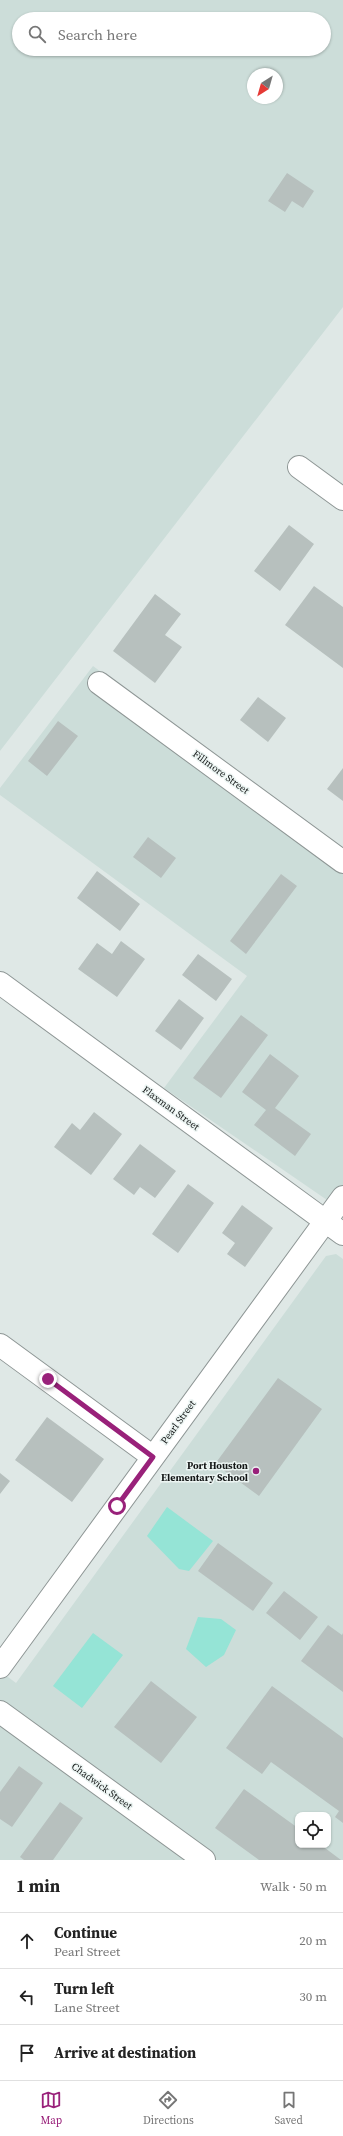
<!DOCTYPE html>
<html lang="en">
<head>
<meta charset="utf-8">
<style>
	body { margin:0; font-family:"Source Serif 4",serif; background:#f6f6f6; color:#222 }
	.controls { position:absolute; right:12px; bottom:12px; display:grid; overflow:hidden; border-radius:8px; box-shadow:0 1px 3px #0004 }
	.controls button { width:36px; height:36px; display:grid; place-items:center; padding:0; border:0; border-bottom:1px solid #e0e0e0; background:#fff; color:#222; font:20px sans-serif }
	.compass { position:absolute; left:247px; top:68px; width:36px; height:36px; border-radius:50%; background:#fff; box-shadow:0 1px 3px #0004; rotate:217deg }
	.stop { position:absolute; width:12px; height:12px; margin:-9px; border:3px solid #99217a; border-radius:50%; background:#fff }
	.stop.end { background:#99217a; border-color:#fff; box-shadow:0 1px 4px #0008 }
	.list { margin:0; padding:0; list-style:none }
	h2 { display:flex; justify-content:space-between; align-items:center; height:52px; margin:0; padding:0 16px; font-size:17px }
	h2 small { font-size:13px; font-weight:400; color:#767676 }
	.list li { display:grid; grid-template-columns:26px 1fr auto; gap:12px; align-items:center; box-sizing:border-box; height:56px; padding:0 16px; border-top:1px solid #e0e0e0 }
	.list b { display:block; font-size:15px; white-space:nowrap }
	.list p { margin:0; font-size:13px; white-space:nowrap; color:#767676 }
	.list em { font-size:13px; font-style:normal; color:#767676 }
	.icon { flex:none; width:22px; height:22px; fill:none; stroke:currentColor; stroke-width:2; stroke-linecap:round; stroke-linejoin:round }
	.map { position:relative; flex:none; width:343px; height:1860px; overflow:hidden }
	.search { position:absolute; background:#fff; box-shadow:0 1px 3px #0004; left:12px; right:12px; top:12px; height:44px; display:flex; align-items:center; gap:10px; box-sizing:border-box; padding:0 14px; border-radius:22px; color:#767676; font-size:15px }
	.sheet { height:220px; background:#fff }
	nav { display:flex; justify-content:space-around; align-items:center; box-sizing:border-box; height:56px; border-top:1px solid #e0e0e0; background:#fff; font-size:11px; color:#767676 }
	nav a { display:grid; justify-items:center; gap:2px }
	nav .on { color:#99217a }
	.map>svg:first-child { display:block }
	.built { fill:#ccddd9; fill-rule:evenodd }
	.green { fill:#95e4d6 }
	.building { fill:#b7c0be }
	.lines { fill:none; stroke-linecap:round; stroke-linejoin:round }
	.minor-casing { stroke:#8e9695; stroke-width:24 }
	.minor { stroke:#fff; stroke-width:22 }
	.route { stroke:#99217a; stroke-width:5 }
	.poi-dot { fill:#99217a; stroke:#ecf5f3; stroke-width:1.5 }
	.labels { text-anchor:middle; dominant-baseline:central; stroke-width:3; stroke-linejoin:round; paint-order:stroke }
	.street-label { font-size:10px; fill:#131616; stroke:#ecf5f3 }
	.poi-label { font-size:10px; font-weight:bold; fill:#131616; stroke:#ecf5f3; text-anchor:end }
</style>
</head>
<body>
<div class="map">
<svg width="343" height="1860" viewBox="0 0 343 1860">
	<rect width="100%" height="100%" fill="#dfe8e6"/>
	<path class="built" d="M 0,0 L 343,0 L 343,307 L 0,751 ZM 19,19 L 324,19 L 324,49 L 19,49 ZM 253,74 L 277,74 L 277,98 L 253,98 Z
		M 93,666 L 343,851 L 343,1211 L 164,1088 L 247,976 L 0,795 L 0,788 Z
		M 336,1254 L 343,1259 L 343,1860 L 0,1860 L 0,1671 L 16,1683 L 326,1256 ZM 298,1815 L 328,1815 L 328,1845 L 298,1845 Z"/>
	<path class="green" d="M 167,1507 L 213,1541 L 189,1571 L 179,1569 L 147,1536 Z
		M 198,1617 L 221,1619 L 236,1630 L 224,1655 L 206,1667 L 186,1649 Z
		M 93,1633 L 123,1655 L 82,1708 L 53,1686 Z"/>
	<path class="building" d="M 287,173 L 314,191 L 303,208 L 292,201 L 285,212 L 268,201 Z
		M 289,525 L 314,544 L 280,591 L 254,571 Z
		M 314,586 L 343,607 L 343,668 L 285,625 Z
		M 155,594 L 181,614 L 165,635 L 182,647 L 155,683 L 113,651 Z
		M 258,697 L 286,718 L 268,742 L 240,720 Z
		M 58,721 L 78,736 L 47,776 L 28,761 Z
		M 343,768 L 343,801 L 327,789 Z
		M 148,837 L 176,858 L 161,878 L 133,857 Z
		M 97,871 L 140,904 L 120,931 L 77,898 Z
		M 281,874 L 297,886 L 246,954 L 230,941 Z
		M 121,941 L 145,959 L 117,997 L 78,969 L 97,943 L 112,954 Z
		M 198,954 L 232,979 L 216,1001 L 182,975 Z
		M 179,999 L 204,1018 L 181,1050 L 155,1031 Z
		M 241,1015 L 268,1035 L 221,1098 L 193,1078 Z
		M 270,1054 L 299,1076 L 275,1108 L 311,1134 L 295,1156 L 254,1125 L 266,1110 L 242,1092 Z
		M 94,1112 L 122,1134 L 91,1175 L 54,1147 L 72,1123 L 80,1130 Z
		M 140,1144 L 176,1171 L 155,1198 L 140,1187 L 134,1195 L 113,1179 Z
		M 188,1184 L 214,1203 L 178,1253 L 152,1234 Z
		M 242,1205 L 273,1228 L 245,1267 L 227,1254 L 235,1243 L 222,1233 Z
		M 278,1378 L 322,1409 L 259,1496 L 215,1464 Z
		M 47,1417 L 104,1459 L 72,1502 L 15,1460 Z
		M 0,1473 L 10,1481 L 0,1494 Z
		M 218,1543 L 273,1583 L 253,1611 L 198,1571 Z
		M 284,1591 L 318,1617 L 300,1640 L 266,1613 Z
		M 328,1625 L 342,1635 L 343,1633 L 343,1692 L 301,1661 Z
		M 151,1681 L 197,1717 L 161,1763 L 114,1727 Z
		M 272,1686 L 343,1738 L 343,1823 L 335,1817 L 339,1811 L 271,1762 L 262,1774 L 226,1748 Z
		M 19,1766 L 43,1783 L 12,1827 L 0,1819 L 0,1792 Z
		M 244,1789 L 298,1828 L 298,1845 L 321,1845 L 341,1860 L 259,1860 L 215,1828 Z
		M 60,1802 L 83,1818 L 53,1860 L 24,1860 L 20,1857 Z"/>
	<g class="lines">
		<defs>
			<path id="minor" d="M 299,467 L 343,499
				M 99,683 L 343,862
				M 0,983 L 343,1234
				M 0,1345 L 153,1457
				M 0,1667 L 343,1197
				M 0,1712 L 204,1860"/>
		</defs>
		<use href="#minor" class="minor-casing"/>
		<use href="#minor" class="minor"/>
	</g>
	<g class="lines">
		<path class="route" d="M 48,1379 L 153,1457 L 117,1506"/>
	</g>
	<circle class="poi-dot" cx="256" cy="1471" r="4"/>
	<g class="labels">
		<g class="street-label">
			<text transform="translate(221 772) rotate(36)">Fillmore Street</text>
			<text transform="translate(171 1108) rotate(36)">Flaxman Street</text>
			<text transform="translate(178 1422) rotate(-54)">Pearl Street</text>
			<text transform="translate(102 1786) rotate(36)">Chadwick Street</text>
		</g>
		<g class="poi-label">
			<text x="248" y="1465">Port Houston<tspan x="248" dy="12">Elementary School</tspan></text>
		</g>
	</g>
</svg>
<div class="controls">
<button><svg class="icon" aria-label="locate" viewBox="0 0 24 24"><circle cx="12" cy="12" r="6"/><path d="M12 2v4M12 18v4M2 12h4M18 12h4"/></svg></button>
</div>
<svg class="compass" viewBox="-18 -18 36 36"><path d="M0-13l5 13h-10z" fill="#e53935"/><path d="M0 13l5-13h-10z" fill="#767676"/></svg>
<div class="stop" style="left:117px;top:1506px"></div>
<div class="stop end" style="left:48px;top:1379px"></div>
<div class="search"><svg class="icon" aria-label="search" viewBox="0 0 24 24"><circle cx="10" cy="10" r="6"/><path d="M15 15l6 6"/></svg>Search here</div>
</div>
<section class="sheet">
<h2>1 min<small>Walk · 50 m</small></h2>
<ul class="list">
<li><svg class="icon" aria-label="ahead" viewBox="0 0 24 24"><path d="M12 20V5M6 11l6-6 6 6"/></svg><div><b>Continue</b><p>Pearl Street</p></div><em>20 m</em></li>
<li><svg class="icon" aria-label="left" viewBox="0 0 24 24"><path d="M17 20v-9H6M10 6l-5 5 5 5"/></svg><div><b>Turn left</b><p>Lane Street</p></div><em>30 m</em></li>
<li><svg class="icon" aria-label="arrive" viewBox="0 0 24 24"><path d="M6 21V4h12l-3 4 3 4H6"/></svg><div><b>Arrive at destination</b></div></li>
</ul>
</section>
<nav>
<a class="on"><svg class="icon" aria-label="map" viewBox="0 0 24 24"><path d="M3 6l6-2 6 2 6-2v14l-6 2-6-2-6 2zM9 4v14M15 6v14"/></svg>Map</a>
<a><svg class="icon" aria-label="directions" viewBox="0 0 24 24"><path d="M12 3l9 9-9 9-9-9zM9 14v-3h6M13 9l2 2-2 2"/></svg>Directions</a>
<a><svg class="icon" aria-label="saved" viewBox="0 0 24 24"><path d="M7 4h10v16l-5-4-5 4z"/></svg>Saved</a>
</nav>
</body>
</html>
